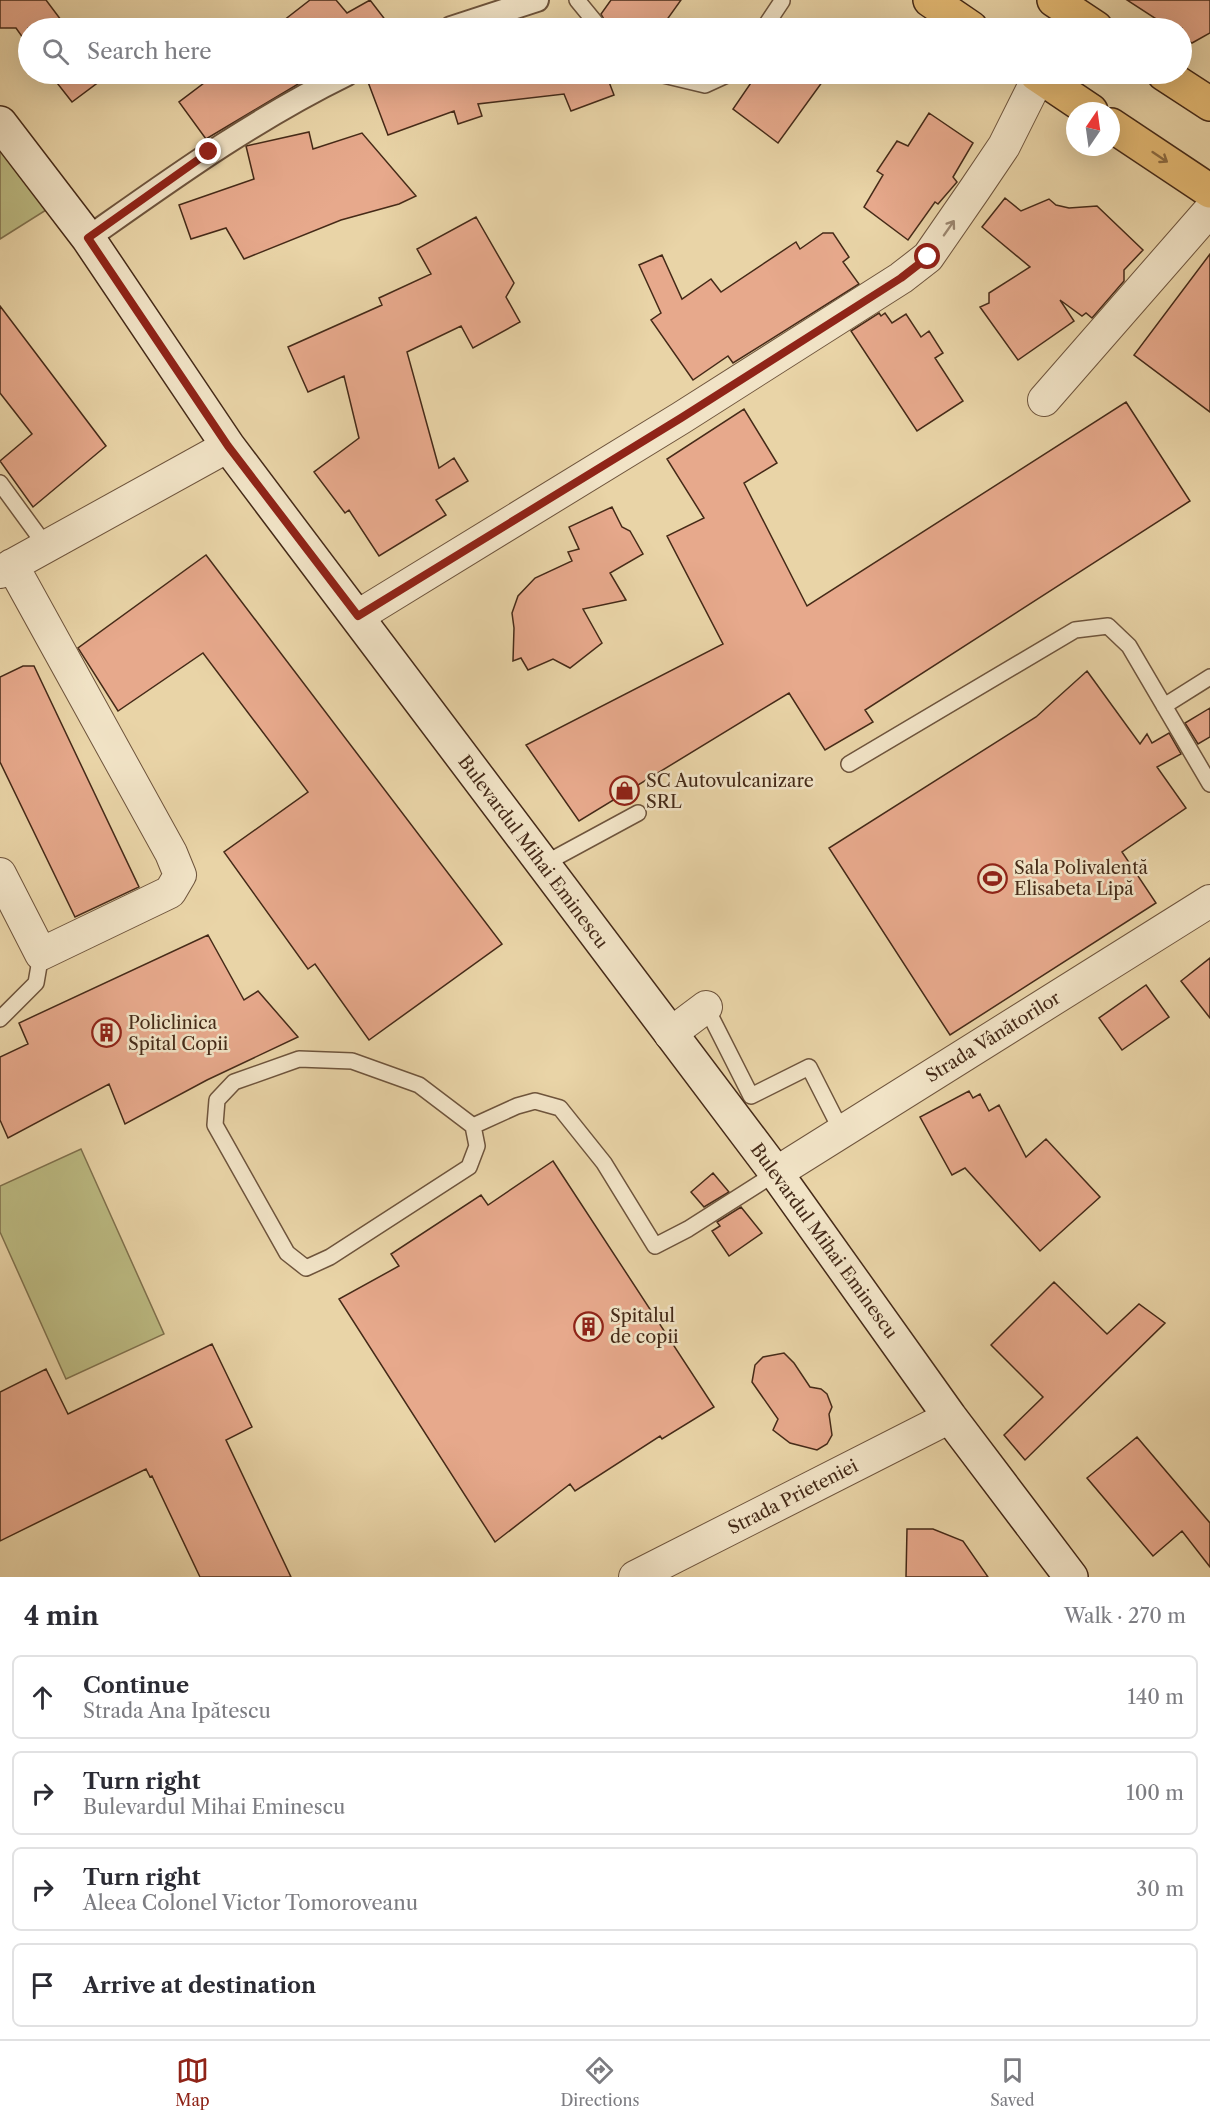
<!DOCTYPE html>
<html lang="en">
<head>
<meta charset="utf-8">
<style>
	body { margin:0; font-family:"Libre Caslon Text",serif; background:#f2f2f3; color:#2b2b33 }
	.compass { position:absolute; left:1066px; top:102px; width:54px; height:54px; border-radius:50%; background:#fff; box-shadow:0 6px 24px #0002; rotate:13deg }
	.stop { position:absolute; width:18px; height:18px; margin:-14px; border:4px solid #8f2418; border-radius:50%; background:#fff }
	.stop.end { background:#8f2418; border-color:#fff; box-shadow:0 2px 6px #0008 }
	.list { margin:0; padding:0; list-style:none }
	h2 { display:flex; justify-content:space-between; align-items:center; height:78px; margin:0; padding:0 24px; font-size:26px }
	h2 small { font-size:20px; font-weight:400; color:#7c7c81 }
	.list li { display:grid; grid-template-columns:39px 1fr auto; gap:18px; align-items:center; box-sizing:border-box; height:84px; margin:0 12px 12px; padding:0 12px; border:2px solid #e1e1e2; border-radius:9px }
	.list b { display:block; font-size:22px; white-space:nowrap }
	.list p { margin:0; font-size:20px; white-space:nowrap; color:#7c7c81 }
	.list em { font-size:20px; font-style:normal; color:#7c7c81 }
	.icon { flex:none; width:33px; height:33px; fill:none; stroke:currentColor; stroke-width:2; stroke-linecap:round; stroke-linejoin:round }
	.map { position:relative; flex:none; width:1210px; height:1577px; overflow:hidden }
	.search { position:absolute; background:#fff; box-shadow:0 6px 24px #0002; left:18px; right:18px; top:18px; height:66px; display:flex; align-items:center; gap:15px; box-sizing:border-box; padding:0 21px; border-radius:33px; color:#7c7c81; font-size:22px }
	.sheet { height:462px; background:#fff }
	nav { display:flex; justify-content:space-around; align-items:center; box-sizing:border-box; height:84px; border-top:2px solid #e1e1e2; background:#fff; font-size:16px; color:#7c7c81 }
	nav a { display:grid; justify-items:center; gap:3px }
	nav .on { color:#8f2418 }
	.map>svg:first-child { display:block }
	.green { fill:#bcbb83; stroke:#80724e; stroke-width:1.5 }
	.building { fill:#e7a98c; stroke:#452a18; stroke-width:1.5 }
	.lines { fill:none; stroke-linecap:round; stroke-linejoin:round }
	.service-casing { stroke:#6e543c; stroke-width:18 }
	.pedestrian-casing { stroke:#6e543c; stroke-width:26 }
	.minor-casing { stroke:#6e543c; stroke-width:34 }
	.secondary-casing { stroke:#452a18; stroke-width:36 }
	.primary-casing { stroke:#452a18; stroke-width:36 }
	.service { stroke:#f1e3c6; stroke-width:15 }
	.pedestrian { stroke:#f1e3c6; stroke-width:22 }
	.minor { stroke:#f1e3c6; stroke-width:32 }
	.secondary { stroke:#f1e3c6; stroke-width:33 }
	.primary { stroke:#e4ba74; stroke-width:33 }
	.oneway { stroke:#8d6b41 }
	.oneway2 { stroke:#9b866f }
	.route { stroke:#8f2418; stroke-width:8 }
	.labels { text-anchor:middle; dominant-baseline:central; stroke-width:5; stroke-linejoin:round; paint-order:stroke }
	.poi-label { font-size:18px; fill:#452a18; stroke:#f1e3c6; text-anchor:start }
	.street-label { font-size:18px; fill:#452a18; stroke:#f1e3c6 }
</style>
</head>
<body>
<div class="map">
<svg width="1210" height="1577" viewBox="0 0 1210 1577">
	<rect width="100%" height="100%" fill="#e9d4a7"/>
	<filter id="stains"><feTurbulence type="fractalNoise" baseFrequency=".00333" numOctaves="4"/><feColorMatrix values="0 0 0 0 .2 0 0 0 0 .09 0 0 0 0 .02 0 0 0 .5 -.17"/></filter>
	<radialGradient id="worn" r=".72"><stop offset=".6" stop-color="#630" stop-opacity="0"/><stop offset="1" stop-color="#630" stop-opacity=".3"/></radialGradient>
	<path class="green" d="M 0,140 L 54,205 L 0,239 Z
		M 81,1149 L 164,1334 L 66,1379 L 0,1232 L 0,1186 Z"/>
	<path class="building" d="M 0,0 L 46,0 L 67,28 L 28,28 L 28,45 L 16,28 L 0,28 Z
		M 310,0 L 336,0 L 347,13 L 370,0 L 390,26 L 274,28 Z
		M 611,0 L 681,0 L 661,28 L 609,28 L 601,14 Z
		M 1127,0 L 1210,0 L 1210,33 L 1192,43 L 1182,36 L 1182,28 L 1170,28 Z
		M 50,74 L 101,74 L 104,78 L 72,102 Z
		M 216,74 L 315,74 L 206,139 L 179,102 Z
		M 365,74 L 606,74 L 614,95 L 571,111 L 564,94 L 478,104 L 482,116 L 458,124 L 454,111 L 388,135 Z
		M 757,74 L 828,74 L 778,143 L 733,109 Z
		M 929,113 L 973,143 L 953,177 L 957,182 L 938,204 L 935,202 L 908,240 L 864,207 L 883,175 L 877,171 L 897,141 L 908,146 Z
		M 309,132 L 313,149 L 362,133 L 416,196 L 399,204 L 341,220 L 244,259 L 226,228 L 191,239 L 179,205 L 254,179 L 246,146 Z
		M 1005,198 L 1021,211 L 1049,199 L 1056,205 L 1069,208 L 1097,206 L 1143,250 L 1124,270 L 1124,281 L 1092,318 L 1086,313 L 1082,316 L 1060,300 L 1074,321 L 1018,360 L 980,307 L 989,303 L 989,293 L 1030,267 L 982,227 Z
		M 476,217 L 514,283 L 506,297 L 520,322 L 473,348 L 461,326 L 407,352 L 439,468 L 454,458 L 468,481 L 436,500 L 446,515 L 379,556 L 349,510 L 345,513 L 314,472 L 359,438 L 344,376 L 308,392 L 288,347 L 382,305 L 379,298 L 431,274 L 417,249 Z
		M 823,233 L 833,233 L 849,257 L 843,262 L 859,284 L 733,363 L 728,356 L 693,380 L 651,320 L 661,313 L 639,265 L 662,255 L 682,299 L 711,279 L 721,292 L 796,242 L 800,249 Z
		M 1210,254 L 1210,412 L 1134,355 Z
		M 0,306 L 106,446 L 33,507 L 0,461 L 32,434 L 0,393 Z
		M 879,313 L 881,316 L 885,313 L 892,323 L 906,314 L 921,337 L 929,331 L 943,353 L 935,358 L 963,401 L 917,431 L 851,331 Z
		M 1126,402 L 1190,501 L 865,710 L 873,722 L 825,750 L 789,693 L 579,821 L 526,745 L 723,644 L 667,536 L 704,518 L 667,459 L 744,409 L 777,463 L 744,483 L 807,606 Z
		M 612,507 L 622,527 L 630,531 L 643,554 L 610,573 L 626,600 L 583,609 L 602,643 L 570,668 L 553,659 L 528,670 L 521,658 L 513,661 L 514,628 L 512,613 L 518,596 L 535,578 L 572,561 L 568,552 L 579,549 L 569,527 Z
		M 206,555 L 502,944 L 369,1040 L 315,964 L 308,969 L 224,852 L 308,792 L 203,653 L 118,711 L 78,648 Z
		M 23,666 L 34,666 L 139,887 L 75,917 L 0,762 L 0,677 Z
		M 1087,671 L 1140,744 L 1147,734 L 1152,743 L 1169,733 L 1181,754 L 1157,767 L 1186,808 L 1122,852 L 1156,903 L 950,1035 L 829,848 L 1036,717 Z
		M 1210,708 L 1210,737 L 1198,744 L 1185,723 Z
		M 208,935 L 244,1000 L 258,991 L 298,1037 L 207,1080 L 125,1124 L 109,1084 L 8,1138 L 0,1120 L 0,1057 L 28,1044 L 19,1023 Z
		M 1210,958 L 1210,1018 L 1181,981 Z
		M 1146,985 L 1169,1017 L 1122,1050 L 1099,1018 Z
		M 969,1091 L 973,1098 L 980,1094 L 989,1111 L 999,1105 L 1026,1157 L 1046,1139 L 1100,1197 L 1040,1251 L 965,1168 L 952,1175 L 920,1117 Z
		M 553,1161 L 714,1407 L 662,1439 L 660,1436 L 575,1491 L 570,1484 L 495,1542 L 339,1299 L 399,1266 L 391,1254 L 481,1195 L 488,1205 Z
		M 713,1173 L 729,1192 L 704,1207 L 691,1192 Z
		M 741,1207 L 762,1233 L 729,1256 L 712,1231 L 720,1226 L 717,1222 Z
		M 1054,1282 L 1107,1334 L 1139,1304 L 1165,1323 L 1025,1460 L 1004,1435 L 1043,1397 L 991,1345 Z
		M 212,1344 L 252,1427 L 226,1440 L 291,1577 L 200,1577 L 152,1476 L 150,1477 L 146,1469 L 0,1541 L 0,1392 L 46,1369 L 68,1414 Z
		M 784,1353 L 794,1363 L 810,1387 L 821,1389 L 827,1394 L 832,1407 L 829,1414 L 832,1435 L 827,1444 L 817,1450 L 790,1443 L 773,1430 L 778,1419 L 752,1382 L 755,1365 L 763,1357 Z
		M 1137,1437 L 1210,1523 L 1210,1567 L 1182,1531 L 1153,1556 L 1087,1478 Z
		M 907,1529 L 933,1529 L 963,1541 L 988,1577 L 906,1577 Z"/>
	<g class="lines">
		<defs>
			<path id="service" d="M 577,0 L 600,28
				M 764,28 L 782,1
				M 659,74 L 705,85 L 729,74
				M 0,483 L 46,546
				M 1164,706 L 1210,677
				M 849,764 L 1075,630 L 1108,626 L 1129,646 L 1210,784
				M 542,865 L 638,813
				M 706,1007 L 751,1096 L 809,1067 L 842,1132
				M 0,1019 L 36,983 L 41,954
				M 473,1126 L 477,1146 L 469,1167 L 330,1257 L 306,1268 L 287,1253 L 215,1125 L 217,1100 L 234,1082 L 299,1059 L 352,1061 L 419,1085 L 473,1126 L 517,1106 L 535,1101 L 560,1108 L 604,1163 L 655,1246 L 688,1229 L 776,1173"/>
			<path id="pedestrian" d="M 451,28 L 537,0
				M 88,238 C 173,178 253,120 347,74"/>
			<path id="minor" d="M 1044,400 L 1210,210
				M 0,572 L 228,446
				M 358,616 L 681,418 L 901,278 L 928,257 L 975,189 L 1004,146 L 1039,76
				M 0,874 L 41,954 L 170,892 L 180,875 L 171,853 L 12,565
				M 670,1034 L 706,1007
				M 776,1173 L 1210,901
				M 635,1577 L 950,1417"/>
			<path id="secondary" d="M 0,123 L 88,238 L 228,446 L 776,1173 L 950,1417 L 1071,1577"/>
			<path id="primary" d="M 930,0 L 971,28
				M 1054,0 L 1096,28
				M 1036,74 L 1091,111
				M 1164,74 L 1210,104
				M 1111,125 L 1210,191"/>
		</defs>
		<use href="#service" class="service-casing"/>
		<use href="#pedestrian" class="pedestrian-casing"/>
		<use href="#minor" class="minor-casing"/>
		<use href="#secondary" class="secondary-casing"/>
		<use href="#primary" class="primary-casing"/>
		<use href="#service" class="service"/>
		<use href="#pedestrian" class="pedestrian"/>
		<use href="#minor" class="minor"/>
		<use href="#secondary" class="secondary"/>
		<use href="#primary" class="primary"/>
	</g>
	<defs><path id="oneway-shaft" d="M-6 0H5M1.5-3L5.5 0L1.5 3" fill="none" stroke-width="1.6" stroke-linecap="round" stroke-linejoin="round" transform="scale(1.5)"/></defs>
	<use class="oneway" href="#oneway-shaft" transform="translate(1160 157) rotate(34)"/>
	<use class="oneway2" href="#oneway-shaft" transform="translate(949 228) rotate(-55)"/>
	<g class="lines">
		<path class="route" d="M 209,152 L 88,238 L 228,446 L 358,616 L 681,418 L 901,278 L 928,257"/>
	</g>
	<defs>
		<symbol id="shop-ring" viewBox="-11 -11 22 22"><circle r="9.5" fill="#f1e3c6" stroke="#8f2418" stroke-width="1.5"/><path d="M-5-2.5h2.3a2.7 3.5 0 0 1 5.4 0H5L5.5 6h-11ZM-1.5-2.5h3a1.5 2.3 0 0 0-3 0Z" fill="#8f2418"/></symbol>
		<symbol id="stadium-ring" viewBox="-11 -11 22 22"><circle r="9.5" fill="#f1e3c6" stroke="#8f2418" stroke-width="1.5"/><path d="M0-5a6.5 5 0 1 0 0 10a6.5 5 0 1 0 0-10ZM-3.5-1.8h7v3.6h-7Z" fill="#8f2418"/></symbol>
		<symbol id="building-ring" viewBox="-11 -11 22 22"><circle r="9.5" fill="#f1e3c6" stroke="#8f2418" stroke-width="1.5"/><path d="M-4-6H4V6H1V3H-1V6H-4ZM-2.5-4.3h1.7v1.8h-1.7ZM.8-4.3h1.7v1.8H.8ZM-2.5-1h1.7V.8h-1.7ZM.8-1h1.7V.8H.8Z" fill="#8f2418"/></symbol>
	</defs>
	<g fill-rule="evenodd">
		<use href="#shop-ring" x="608" y="774" width="33" height="33"/>
		<use href="#stadium-ring" x="976" y="862" width="33" height="33"/>
		<use href="#building-ring" x="90" y="1016" width="33" height="33"/>
		<use href="#building-ring" x="572" y="1310" width="33" height="33"/>
	</g>
	<g class="labels">
		<g class="poi-label">
			<text x="646" y="781">SC Autovulcanizare<tspan x="646" dy="21">SRL</tspan></text>
			<text x="1014" y="868">Sala Polivalentă<tspan x="1014" dy="21">Elisabeta Lipă</tspan></text>
			<text x="128" y="1023">Policlinica<tspan x="128" dy="21">Spital Copii</tspan></text>
			<text x="610" y="1316">Spitalul<tspan x="610" dy="21">de copii</tspan></text>
		</g>
		<g class="street-label">
			<text transform="translate(533 852) rotate(53)">Bulevardul Mihai Eminescu</text>
			<text transform="translate(993 1037) rotate(-32)">Strada Vânătorilor</text>
			<text transform="translate(824 1241) rotate(54)">Bulevardul Mihai Eminescu</text>
			<text transform="translate(793 1497) rotate(-27)">Strada Prieteniei</text>
		</g>
	</g>
	<rect width="100%" height="100%" filter="url(#stains)"/>
	<rect width="100%" height="100%" fill="url(#worn)"/>
</svg>
<svg class="compass" viewBox="-18 -18 36 36"><path d="M0-13l5 13h-10z" fill="#e53935"/><path d="M0 13l5-13h-10z" fill="#7c7c81"/></svg>
<div class="stop" style="left:928px;top:257px"></div>
<div class="stop end" style="left:209px;top:152px"></div>
<div class="search"><svg class="icon" aria-label="search" viewBox="0 0 24 24"><circle cx="10" cy="10" r="6"/><path d="M15 15l6 6"/></svg>Search here</div>
</div>
<section class="sheet">
<h2>4 min<small>Walk · 270 m</small></h2>
<ul class="list">
<li><svg class="icon" aria-label="ahead" viewBox="0 0 24 24"><path d="M12 20V5M6 11l6-6 6 6"/></svg><div><b>Continue</b><p>Strada Ana Ipătescu</p></div><em>140 m</em></li>
<li><svg class="icon" aria-label="right" viewBox="0 0 24 24"><path d="M7 20v-9h11M14 6l5 5-5 5"/></svg><div><b>Turn right</b><p>Bulevardul Mihai Eminescu</p></div><em>100 m</em></li>
<li><svg class="icon" aria-label="right" viewBox="0 0 24 24"><path d="M7 20v-9h11M14 6l5 5-5 5"/></svg><div><b>Turn right</b><p>Aleea Colonel Victor Tomoroveanu</p></div><em>30 m</em></li>
<li><svg class="icon" aria-label="arrive" viewBox="0 0 24 24"><path d="M6 21V4h12l-3 4 3 4H6"/></svg><div><b>Arrive at destination</b></div></li>
</ul>
</section>
<nav>
<a class="on"><svg class="icon" aria-label="map" viewBox="0 0 24 24"><path d="M3 6l6-2 6 2 6-2v14l-6 2-6-2-6 2zM9 4v14M15 6v14"/></svg>Map</a>
<a><svg class="icon" aria-label="directions" viewBox="0 0 24 24"><path d="M12 3l9 9-9 9-9-9zM9 14v-3h6M13 9l2 2-2 2"/></svg>Directions</a>
<a><svg class="icon" aria-label="saved" viewBox="0 0 24 24"><path d="M7 4h10v16l-5-4-5 4z"/></svg>Saved</a>
</nav>
</body>
</html>
